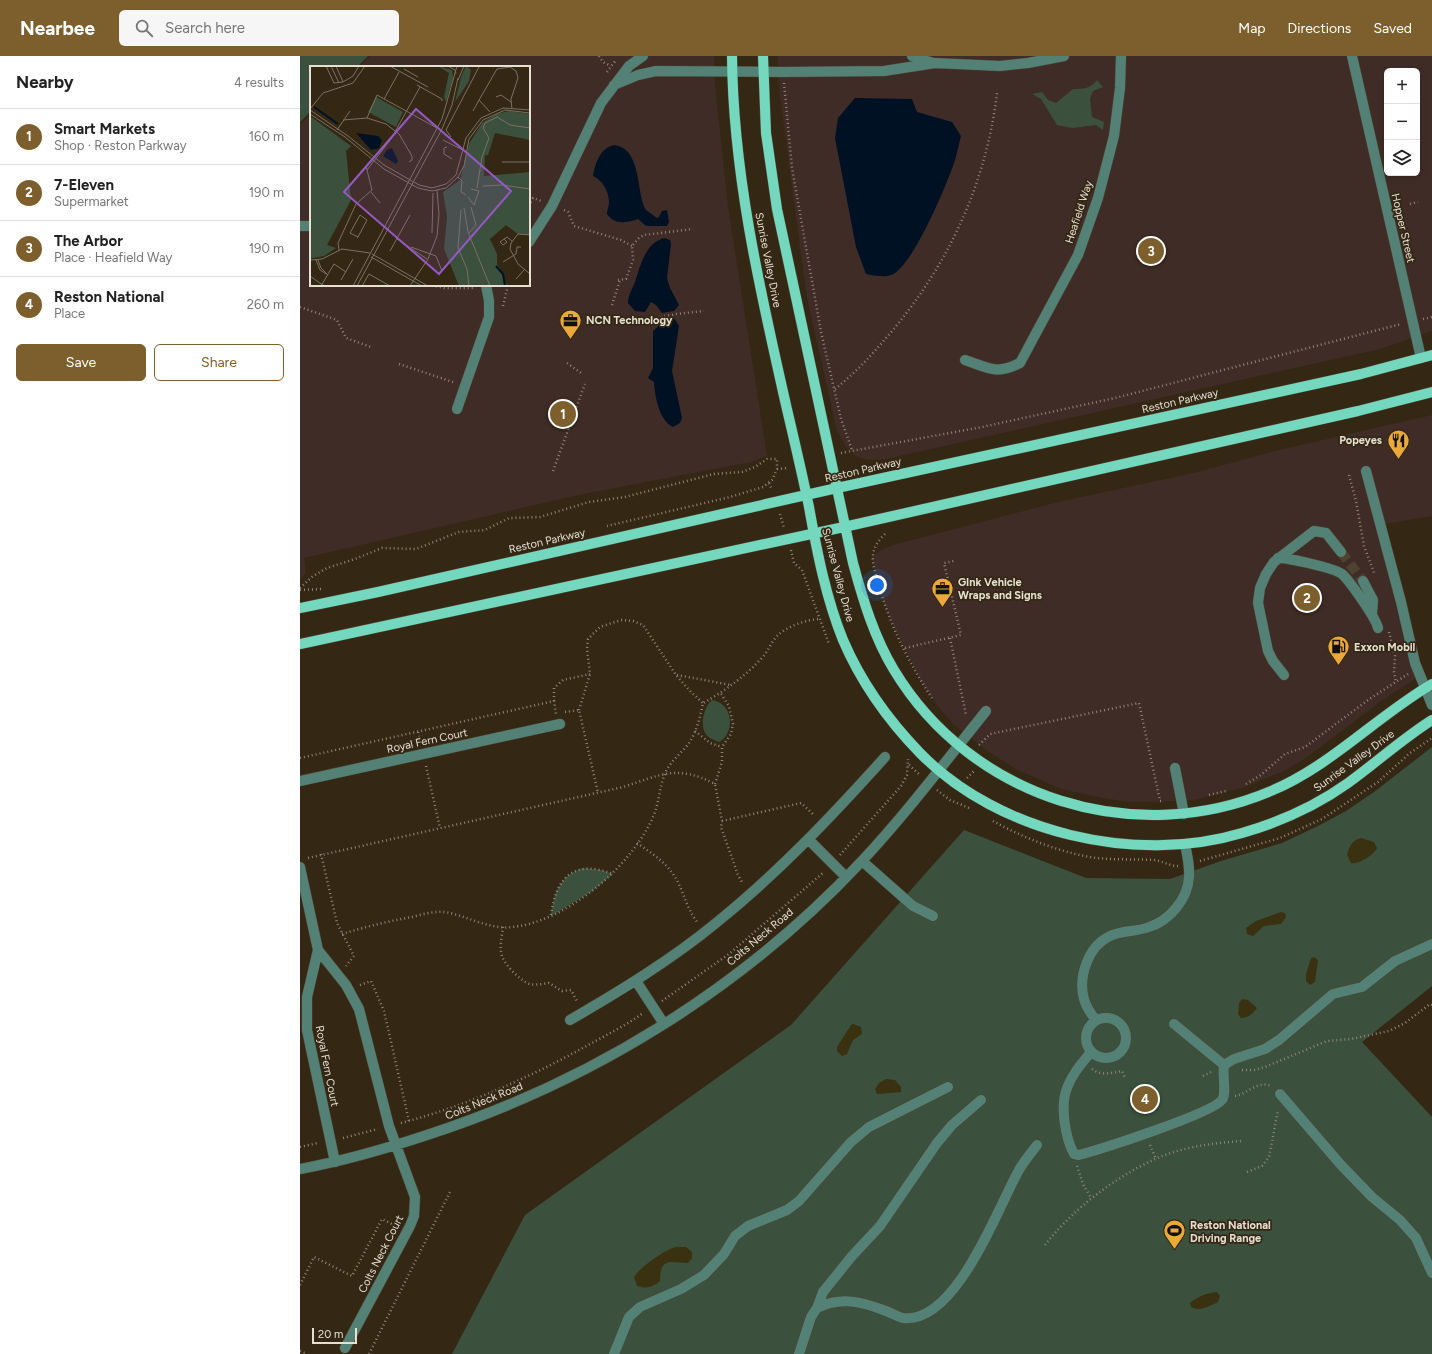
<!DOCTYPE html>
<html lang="en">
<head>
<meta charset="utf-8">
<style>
	body { margin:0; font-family:Figtree,sans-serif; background:#f6f6f6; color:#222 }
	.controls { position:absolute; right:12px; top:12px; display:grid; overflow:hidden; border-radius:6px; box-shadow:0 2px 6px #0003 }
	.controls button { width:36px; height:36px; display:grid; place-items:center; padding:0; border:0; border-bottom:1px solid #e0e0e0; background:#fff; color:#222; font:20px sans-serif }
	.scale { position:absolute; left:12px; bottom:10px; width:45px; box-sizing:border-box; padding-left:4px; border:2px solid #e6dfd2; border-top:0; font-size:11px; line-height:14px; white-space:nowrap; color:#e6dfd2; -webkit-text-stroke:3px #342814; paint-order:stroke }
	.you { position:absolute; left:577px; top:529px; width:14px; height:14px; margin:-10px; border:3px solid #fff; border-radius:50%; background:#1a73e8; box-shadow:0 0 0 6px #1a73e833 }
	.badge { display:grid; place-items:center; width:26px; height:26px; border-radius:50%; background:#7c5f2c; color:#fff; font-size:13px; font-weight:700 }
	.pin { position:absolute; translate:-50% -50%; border:2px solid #fff; box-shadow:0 1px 4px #0006 }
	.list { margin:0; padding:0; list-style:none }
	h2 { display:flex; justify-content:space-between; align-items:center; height:52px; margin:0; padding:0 16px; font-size:17px }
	h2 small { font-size:13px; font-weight:400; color:#767676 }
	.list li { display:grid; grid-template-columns:26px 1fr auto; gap:12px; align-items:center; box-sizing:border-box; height:56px; padding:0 16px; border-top:1px solid #e0e0e0 }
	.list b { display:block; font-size:15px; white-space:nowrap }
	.list p { margin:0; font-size:13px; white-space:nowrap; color:#767676 }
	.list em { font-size:13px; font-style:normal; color:#767676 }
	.actions { display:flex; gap:8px; padding:12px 16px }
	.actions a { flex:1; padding:9px 0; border:1px solid #7c5f2c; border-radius:6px; text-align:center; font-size:14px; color:#7c5f2c }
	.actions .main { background:#7c5f2c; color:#fff }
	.icon { flex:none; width:22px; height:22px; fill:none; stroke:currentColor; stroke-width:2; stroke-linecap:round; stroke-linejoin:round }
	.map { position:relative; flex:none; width:1132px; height:1298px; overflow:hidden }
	header { display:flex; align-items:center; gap:24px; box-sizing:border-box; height:56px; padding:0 20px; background:#7c5f2c; color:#fff }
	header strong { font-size:19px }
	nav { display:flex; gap:22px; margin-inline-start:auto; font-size:14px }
	.search { width:280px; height:36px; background:#f6f6f6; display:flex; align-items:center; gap:10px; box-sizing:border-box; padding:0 14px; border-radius:6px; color:#767676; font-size:15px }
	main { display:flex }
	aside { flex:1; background:#fff }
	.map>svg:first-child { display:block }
	.commercial { fill:#3f2c26; fill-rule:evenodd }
	.green { fill:#3b513d }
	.sand { fill:#3a3111 }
	.water { fill:#001123 }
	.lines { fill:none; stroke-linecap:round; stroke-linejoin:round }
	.minor-tunnel { stroke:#4f4330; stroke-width:10; stroke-dasharray:10 5; stroke-linecap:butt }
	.minor-casing { stroke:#504532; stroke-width:11 }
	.major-casing { stroke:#504532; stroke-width:11 }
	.path { stroke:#908676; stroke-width:2.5; stroke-dasharray:1 3; stroke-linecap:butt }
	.minor { stroke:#538175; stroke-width:10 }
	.major { stroke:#74d8bf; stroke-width:10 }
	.labels { text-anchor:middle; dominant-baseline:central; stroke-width:3.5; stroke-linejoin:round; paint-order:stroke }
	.street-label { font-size:11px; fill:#e6dfd2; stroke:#342814 }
	.poi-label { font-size:11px; font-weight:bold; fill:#e6dfd2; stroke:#342814; text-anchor:start }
	.inset-river { fill:none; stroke:#001123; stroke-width:2 }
	.inset-road { fill:none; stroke:#7b7160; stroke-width:1 }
	.view { fill:#9659c4; fill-opacity:0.15; stroke:#9659c4; stroke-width:2 }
	.inset-edge { fill:none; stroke:#e6dfd2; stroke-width:2 }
</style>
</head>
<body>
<header>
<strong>Nearbee</strong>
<div class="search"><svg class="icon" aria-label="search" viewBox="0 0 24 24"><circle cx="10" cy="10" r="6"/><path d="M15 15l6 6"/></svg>Search here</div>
<nav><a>Map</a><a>Directions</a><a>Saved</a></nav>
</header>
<main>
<aside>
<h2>Nearby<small>4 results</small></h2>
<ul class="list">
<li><span class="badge">1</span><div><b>Smart Markets</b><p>Shop · Reston Parkway</p></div><em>160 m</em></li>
<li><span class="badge">2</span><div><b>7-Eleven</b><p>Supermarket</p></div><em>190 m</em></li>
<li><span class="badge">3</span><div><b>The Arbor</b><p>Place · Heafield Way</p></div><em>190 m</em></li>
<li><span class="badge">4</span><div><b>Reston National</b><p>Place</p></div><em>260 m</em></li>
</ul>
<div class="actions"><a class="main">Save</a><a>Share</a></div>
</aside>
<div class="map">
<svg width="1132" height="1298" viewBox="0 0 1132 1298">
	<rect width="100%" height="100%" fill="#342814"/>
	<path class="commercial" d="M 70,0 L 414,0 L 415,29 L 428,151 L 467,400 L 451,406 L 278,439 L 4,502 L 6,517 L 0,523 L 0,69 L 11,58 L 11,229 L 229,229 L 229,11 L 59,11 Z
		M 477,0 L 1132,0 L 1132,275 L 1080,293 L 586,403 L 568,404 L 556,400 L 545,389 L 537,375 L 507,242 L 480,40 ZM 1087,15 L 1117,15 L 1117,117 L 1087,117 Z
		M 1132,359 L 1132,460 L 1078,469 L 1107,599 L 1117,622 L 1081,645 L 1006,702 L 984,715 L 942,732 L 894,744 L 854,746 L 829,746 L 803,742 L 761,733 L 716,713 L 689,696 L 653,668 L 637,649 L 622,627 L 589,560 L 582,540 L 572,502 L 581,494 L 593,489 L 758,446 L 898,416 L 975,395 Z"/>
	<path class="green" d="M 0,0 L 68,0 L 57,11 L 11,11 L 11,55 L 0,66 Z
		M 797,24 L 803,31 L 793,35 L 790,43 L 792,61 L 804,66 L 803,74 L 796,69 L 772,72 L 757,69 L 741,43 L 732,38 L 742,36 L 748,44 L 756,47 L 773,33 C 783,33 790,33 797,24 Z
		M 412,644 C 433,647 436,676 419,686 C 414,684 408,682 405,677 C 400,668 404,651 412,644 Z
		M 1132,691 L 1132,930 L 1062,986 L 1132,1061 L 1132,1298 L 152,1298 L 225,1159 L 491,969 L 664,774 L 786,822 L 870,823 L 921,805 L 982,787 L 1018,770 L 1046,755 L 1074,736 Z
		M 283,812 L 301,814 L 313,818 L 291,836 L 251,860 C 254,837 259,820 283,812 Z"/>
	<path class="sand" d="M 1061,782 L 1074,786 L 1077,792 C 1074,799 1058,809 1051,807 L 1047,799 C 1049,791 1052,784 1061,782 Z
		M 981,856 L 985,857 L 986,861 L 981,868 L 964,870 L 953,880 L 947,878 L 946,872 L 956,865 Z
		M 1014,901 L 1018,904 L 1015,926 L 1010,929 L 1006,925 L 1006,918 L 1011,902 Z
		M 942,943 L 948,944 L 957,952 C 954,957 948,962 941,962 L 938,958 L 939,947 Z
		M 553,968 L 561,971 L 562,978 L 553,984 L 547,998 L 542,1000 L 537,995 L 537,991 L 551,969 Z
		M 586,1023 L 595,1024 L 601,1031 L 601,1036 L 577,1038 L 575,1033 L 579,1027 Z
		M 376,1191 L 386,1191 L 392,1196 L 392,1202 L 388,1207 C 371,1207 360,1200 360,1225 C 353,1231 346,1233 337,1230 L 334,1221 C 339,1212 366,1193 376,1191 Z
		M 917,1236 L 920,1240 L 918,1246 C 910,1250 899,1256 891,1251 L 890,1247 C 898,1240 907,1237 917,1236 Z"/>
	<path class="water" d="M 555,42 L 612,43 L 617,56 L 652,66 L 661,80 C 658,90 657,100 653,110 C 645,132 612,212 591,219 C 584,222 573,219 566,218 L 556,191 L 535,82 L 538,62 Z
		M 314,89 C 342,92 336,137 346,154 L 357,162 L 359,161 L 362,155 L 367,154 L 369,166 L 367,170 L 346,170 L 338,163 C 327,167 314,169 307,158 C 307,154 309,150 309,146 C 309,135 302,124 293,120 C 295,108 300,92 314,89 Z
		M 364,182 L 370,184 L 371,188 L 367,222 L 370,232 L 379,249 L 374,255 L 362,257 L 356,249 L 351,246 L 345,256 L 335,255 L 328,247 C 328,239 332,234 335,226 C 340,211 345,187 364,182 Z
		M 374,262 L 379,270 L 372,315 L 382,362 L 380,367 L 373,371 C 359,364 355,341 354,326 L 348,322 L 353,312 L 353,275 L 366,263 Z"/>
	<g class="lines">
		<path class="minor-tunnel" d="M 1041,496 L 1063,525"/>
		<defs>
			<path id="minor" d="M 612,0 L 633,7
				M 1052,0 L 1121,302
				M 314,29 L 338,19 L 356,15 L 483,16 L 584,15 L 635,7 L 700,10 L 728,7 L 764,0
				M 0,170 L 11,170
				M 229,186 L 252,150 L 301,47 L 329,10 L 343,0
				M 665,304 C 689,312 696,319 720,307 L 778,199 L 798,142 L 814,80 L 820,32 L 821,0
				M 157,353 L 189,261 L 189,245 L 186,229
				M 1066,415 L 1101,546 L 1115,607 L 1132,649
				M 978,502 C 989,502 1034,512 1042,518 C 1049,524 1076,562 1078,572
				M 1063,525 L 1073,544 L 1072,558
				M 984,619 L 973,605 L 968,595 L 958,547 L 960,532 L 966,518 L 974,506 L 1014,475 L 1026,477 L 1041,496
				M 875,712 L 884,758
				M 0,725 L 260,668
				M 509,784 L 546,821
				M 562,805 L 613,850 L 633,860
				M 0,811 L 18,894 L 7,941 L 7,974 L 35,1106
				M 18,894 L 46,929 L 59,953 L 89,1070 L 115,1141 L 114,1160 L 110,1170 L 45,1292
				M 336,925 L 364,968
				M786 982a20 20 0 1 1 40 0a20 20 0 1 1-40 0Z
				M 270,964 C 320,935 371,904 416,867 C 478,817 532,760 585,701
				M 796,964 C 791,958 786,951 784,943 C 778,921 788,890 810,880 C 821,874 837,876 849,871 C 869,865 888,843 889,821 C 890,810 887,799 885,788
				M 791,996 C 782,1007 772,1018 767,1032 C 760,1050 765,1081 774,1098 L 779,1099 C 801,1093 911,1058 922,1044 C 927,1037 922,1020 924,1009 L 874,968
				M 924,1009 L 934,1003 L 965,993 L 979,984 L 1033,938 L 1062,931 L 1095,905 L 1132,888
				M 980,1038 L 1041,1109 L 1072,1141 L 1100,1164 L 1116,1182 L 1132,1217
				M 0,1113 C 43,1105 85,1093 127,1079 C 291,1026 443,932 561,806 C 606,758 645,706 686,655
				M 517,1252 C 542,1240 562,1246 586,1255 C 591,1257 598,1261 603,1262 C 656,1269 698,1151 719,1114 C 724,1105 731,1097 737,1089
				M 314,1298 L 329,1261 L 340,1251 L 381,1233 L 404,1219 L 424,1198 L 435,1180 L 448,1170 L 487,1154 L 499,1145 L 551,1086 L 569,1071 L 648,1031
				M 499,1298 L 511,1261 L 517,1252 L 523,1236 L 552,1200 L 580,1170 L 637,1087 L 652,1069 L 681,1044"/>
			<path id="major" d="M 432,0 C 433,118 460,234 486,349 C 494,383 502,417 509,451 C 517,496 526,542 543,584 C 561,626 588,664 620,697 C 698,777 836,809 942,777 C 980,766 1016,750 1048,727 C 1077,706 1102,683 1132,664
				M 463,0 L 466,77 L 477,153 L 553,507 C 563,544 574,581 594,614 C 672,743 834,793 971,735 C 1031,710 1077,660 1132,628
				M 0,552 L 78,536 L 537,432 L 1061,318 L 1132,299
				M 0,588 L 544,471 L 1058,355 L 1132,336"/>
		</defs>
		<use href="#minor" class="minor-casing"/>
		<use href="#major" class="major-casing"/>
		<path class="path" d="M 299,0 L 303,6 L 311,10
			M 307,16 L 316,4
			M 484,27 L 492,112 L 521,276 L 541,363 L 552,394
			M 1110,148 L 1118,146
			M 229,150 L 233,142 L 241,145
			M 264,154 L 268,156 L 274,170 L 321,184 L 332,190
			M 318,224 L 326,223 L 333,204 L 332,190 L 339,182 L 344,179 L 393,173
			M 128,229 L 145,232 L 174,232
			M 312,249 L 320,224
			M 203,250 L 208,229
			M 0,251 L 37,264 L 46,282 L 71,291
			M 1123,263 L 1132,261
			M 317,266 L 337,267 L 376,258 L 404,255
			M 267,307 L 281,317
			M 99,308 L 153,326
			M 535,333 C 554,318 570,301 586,282 C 647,212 686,129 697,37
			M 541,397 L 682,371 L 815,342 L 1101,268
			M 477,413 L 488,412
			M 253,415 L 285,328
			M 1049,419 L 1056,445 L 1064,490 L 1075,519
			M 469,427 L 472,434
			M 480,458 L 484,472
			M 585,478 C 579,484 574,490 573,499 C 572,507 575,515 577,523 C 588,565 608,606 632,642
			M 491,494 L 494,507 L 502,514 L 529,588
			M 0,532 L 13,520 L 27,512 L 55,503 L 82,492 L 116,493 L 159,476 L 185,474 L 209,462 L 240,461 L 289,446 L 325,441 L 414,418 L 442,416 L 455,411 L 467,403 L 477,403 L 477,413 L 472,424 L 463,431 L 430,441 L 307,470
			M 0,534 L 21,533
			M 1089,576 L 1095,600 L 1094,616 L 1096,627
			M 650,582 L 666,659
			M 605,592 L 661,579 L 644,507 L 654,505
			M 377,619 L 431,629
			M 254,645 L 254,632 L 263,624 L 290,618
			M 279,654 L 290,618 L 287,593 L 288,583 L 300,571 L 321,564 L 333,565 L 343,569 L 376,619 L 391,636 L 403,647
			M 265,656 L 279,654 L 298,737
			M 395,675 L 410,687 L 422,691
			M 118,676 L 121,687
			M 679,689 L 690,678 L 839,647 L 860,745 L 863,745
			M 0,702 L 254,645 L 256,658
			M 609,709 L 620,719
			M 126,710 L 140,772
			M 667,722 L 675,714
			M 415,728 L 422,706 L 422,691 L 431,678 L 433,668 L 429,650 L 420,636
			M 946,728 L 961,719 L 985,698 L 1005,691 L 1068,644 L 1108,618
			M 637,734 L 650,744 L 669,752
			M 909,739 L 926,735
			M 422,765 L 501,747 L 514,759
			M 693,765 C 724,782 761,797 796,802 C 816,804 835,803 854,804 C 863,805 869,810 878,810
			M 337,787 C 351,797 366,806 375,821 C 384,836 386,851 397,866
			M 21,798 L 37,867 L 54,900 L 46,910
			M 540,799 L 601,730 L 607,719 L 608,703
			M 8,802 L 323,731 C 361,719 377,708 415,728 L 422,765 L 421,771 L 438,819 L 443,828
			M 900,805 L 980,782 L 1022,763 L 1078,726 L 1110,697 L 1132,682
			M 251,859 C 256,821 274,803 313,818
			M 203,871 C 202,880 199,891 202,900 C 205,909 219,923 227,927 C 234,930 242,928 249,927 L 262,935 L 271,934 L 278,947
			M 42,878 C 65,871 89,865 112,861 C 123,858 134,855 145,856 C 168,860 189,874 213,871 C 267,865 331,811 353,761 C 359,748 359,732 365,718 C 369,706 382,697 389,687 C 397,675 400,661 403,647 C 423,636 443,622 459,605 C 467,598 470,588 477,580 C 487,570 506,564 519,563
			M 60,929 L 71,925 L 84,955 L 109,1065
			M 362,945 L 429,898 L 524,816
			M 792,1013 C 801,1020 811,1017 822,1015 L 825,1022
			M 942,1014 L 954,1014 L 965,1011 L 1027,985 L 1051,983 L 1089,975 L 1105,967 L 1130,948 L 1132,949
			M 903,1020 L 911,1016
			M 935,1040 C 948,1038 957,1024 971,1030
			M 101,1067 C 166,1050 231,1021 290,988 C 308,978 327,969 343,957
			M 43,1082 L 78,1073
			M 850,1089 L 856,1103
			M 0,1091 L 18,1087
			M 777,1110 L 783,1128 L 791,1142
			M 947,1116 L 962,1110 L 969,1101 L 978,1054
			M 745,1189 C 773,1153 814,1122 855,1103 C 882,1091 913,1087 942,1085
			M 0,1229 L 14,1201 L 52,1220 L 82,1163 L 96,1170
			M 0,1295 L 7,1298
			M 69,1298 L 151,1134"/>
		<use href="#minor" class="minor"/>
		<use href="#major" class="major"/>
	</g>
	<defs>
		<symbol id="office-pin" viewBox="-11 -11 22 30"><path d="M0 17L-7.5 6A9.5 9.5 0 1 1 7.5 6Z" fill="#eaaa39" stroke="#342814"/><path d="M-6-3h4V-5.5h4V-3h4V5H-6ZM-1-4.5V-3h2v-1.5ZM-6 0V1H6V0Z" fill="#111"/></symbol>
		<symbol id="restaurant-pin" viewBox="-11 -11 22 30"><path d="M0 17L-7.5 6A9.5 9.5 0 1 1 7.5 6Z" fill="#eaaa39" stroke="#342814"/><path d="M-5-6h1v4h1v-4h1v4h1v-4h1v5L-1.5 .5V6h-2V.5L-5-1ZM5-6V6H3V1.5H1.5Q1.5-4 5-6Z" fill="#111"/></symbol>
		<symbol id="fuel-pin" viewBox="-11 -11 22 30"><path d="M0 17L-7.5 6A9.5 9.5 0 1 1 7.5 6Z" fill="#eaaa39" stroke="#342814"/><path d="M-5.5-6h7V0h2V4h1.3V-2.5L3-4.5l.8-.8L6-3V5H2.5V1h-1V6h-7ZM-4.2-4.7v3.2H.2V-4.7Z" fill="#111"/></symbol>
		<symbol id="stadium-pin" viewBox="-11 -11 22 30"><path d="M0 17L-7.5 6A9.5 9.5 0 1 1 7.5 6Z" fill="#eaaa39" stroke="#342814"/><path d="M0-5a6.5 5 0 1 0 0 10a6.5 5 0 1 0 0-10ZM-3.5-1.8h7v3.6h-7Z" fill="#111"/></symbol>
	</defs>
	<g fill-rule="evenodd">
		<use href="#office-pin" x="258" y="252" width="25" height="34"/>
		<use href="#restaurant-pin" x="1086" y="372" width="25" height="34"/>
		<use href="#office-pin" x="630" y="520" width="25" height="34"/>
		<use href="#fuel-pin" x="1026" y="578" width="25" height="34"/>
		<use href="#stadium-pin" x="862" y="1162" width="25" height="34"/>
	</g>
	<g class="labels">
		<g class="street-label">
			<text transform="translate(779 156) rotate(-72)">Heafield Way</text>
			<text transform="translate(1103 172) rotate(77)">Hopper Street</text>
			<text transform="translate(468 204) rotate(79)">Sunrise Valley Drive</text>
			<text transform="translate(880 345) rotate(-13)">Reston Parkway</text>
			<text transform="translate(563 414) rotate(-13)">Reston Parkway</text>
			<text transform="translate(247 485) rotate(-13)">Reston Parkway</text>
			<text transform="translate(538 519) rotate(75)">Sunrise Valley Drive</text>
			<text transform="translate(127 685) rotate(-12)">Royal Fern Court</text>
			<text transform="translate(1054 705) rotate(-36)">Sunrise Valley Drive</text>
			<text transform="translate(460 881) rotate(-40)">Colts Neck Road</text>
			<text transform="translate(27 1010) rotate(79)">Royal Fern Court</text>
			<text transform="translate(184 1045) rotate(-22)">Colts Neck Road</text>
			<text transform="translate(81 1198) rotate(-63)">Colts Neck Court</text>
		</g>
		<g class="poi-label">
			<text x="286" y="264">NCN Technology</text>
			<text x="1082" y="384" text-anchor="end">Popeyes</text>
			<text x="658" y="526">GInk Vehicle<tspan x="658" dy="13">Wraps and Signs</tspan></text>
			<text x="1054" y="591">Exxon Mobil</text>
			<text x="890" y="1169">Reston National<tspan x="890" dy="13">Driving Range</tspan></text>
		</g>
	</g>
	<g transform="translate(10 10)">
		<rect width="220" height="220" fill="#342814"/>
		<path d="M 128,0 L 142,4 L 143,12 L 136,36 L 134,31 L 139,7 ZM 156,0 L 161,4 L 159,15 L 145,36 L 151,11 ZM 66,31 L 93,46 L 86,61 L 58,46 ZM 199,45 L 220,48 L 220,74 L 185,67 L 178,89 L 175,89 L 174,110 L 220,106 L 220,169 L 208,168 L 196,159 L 180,173 L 187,188 L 187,198 L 193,207 L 194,216 L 199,220 L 149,220 L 134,183 L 137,151 L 133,126 L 150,114 L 159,78 L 172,57 L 186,48 ZM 0,50 L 41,80 L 36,85 L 41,134 L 17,179 L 26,182 L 14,190 L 3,192 L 0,192 Z" fill="#3b513d"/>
		<path d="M 46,67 L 68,70 L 72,74 L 69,82 L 61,84 ZM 82,82 L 88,95 L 86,98 L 73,90 L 77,84 Z" fill="#001123"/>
		<path class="inset-river" d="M 4,41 L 28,58M 186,200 L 193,208 L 195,220"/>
		<path class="inset-road" d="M 16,0 L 24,17 L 33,16M 21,0 L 29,17M 26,0 L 33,16 L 43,10 L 49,0M 80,0 L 118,21M 138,0 L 145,4 L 146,8M 94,3 L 108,11M 148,14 L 154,0M 107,19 L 132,33 L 132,35M 186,31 L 191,29 L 201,36M 74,33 L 89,6M 169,34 L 187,3 L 200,1 L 206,5 L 208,12 L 201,33 L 202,43M 0,43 L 13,27 L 43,17 L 55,0M 0,44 L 38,70 L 74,99 L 109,119 L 122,122 L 136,118 L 146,109 L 156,72 L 171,52 L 193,42 L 220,44M 163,45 L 169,34 L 180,46M 0,48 L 35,71 L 74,103 L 108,122 L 122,125 L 136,122 L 148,111 L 154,100 L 159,73 L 173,54 L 195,44 L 220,47M 57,52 L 76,58 L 89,68 L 102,90 L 102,94 L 99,96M 33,54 L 57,52 L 67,29 L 127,62M 27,64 L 40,45M 141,71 L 136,64 L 169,1M 133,74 L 155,85M 137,81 L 134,82 L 134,88 L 142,93M 192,96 L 220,96M 57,104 L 81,73 L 110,21M 148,111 L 152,115 L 151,126 L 156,129M 173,120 L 192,119 L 220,123M 167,122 L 172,91 L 179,72 L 173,62 L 175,57 L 187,51 L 200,59 L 220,62M 61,126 L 70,137M 158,131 L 164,139 L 169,125 L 161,123M 154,142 L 158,166 L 180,220M 151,144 L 148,182 L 157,203 L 159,220M 122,167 L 123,127M 159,167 L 166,159 L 161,141M 220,169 L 208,168 L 201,177 L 200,183 L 208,198 L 220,208M 47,172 L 48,171 L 57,154 L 50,149 L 40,167 L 48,171M 87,173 L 117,193M 190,176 L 197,171 L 202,175M 190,176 L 193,179 L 197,176 L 194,173M 101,181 L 126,190 L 132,205M 29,184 L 28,177 L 46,138 L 62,124 L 56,100 L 75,80M 80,185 L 100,149M 62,188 L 118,220M 61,191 L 112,220M 0,194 L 12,193 L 32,183 L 60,187M 6,194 L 10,204 L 18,209M 8,194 L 11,202 L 17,208M 193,196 L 206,188 L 207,181 L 211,181M 0,210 L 14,220M 206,213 L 214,204M 31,214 L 43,193M 11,220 L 24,198 L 36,206M 43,220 L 132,53 L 147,0M 47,220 L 132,63 L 142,39 L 148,12M 52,220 L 59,208 L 80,220M 100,220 L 118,193 L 127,170 L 129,148 L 127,124"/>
		<path class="view" d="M 106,43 L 201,125 L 129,208 L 34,126 Z"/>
		<rect width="220" height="220" class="inset-edge"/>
	</g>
</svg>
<div class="controls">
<button>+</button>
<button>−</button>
<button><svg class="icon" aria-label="layers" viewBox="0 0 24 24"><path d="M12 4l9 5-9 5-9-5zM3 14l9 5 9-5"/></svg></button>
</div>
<div class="scale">20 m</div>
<div class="you"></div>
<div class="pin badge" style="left:263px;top:358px">1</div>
<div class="pin badge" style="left:1007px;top:542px">2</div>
<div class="pin badge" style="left:851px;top:195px">3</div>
<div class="pin badge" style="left:845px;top:1043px">4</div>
</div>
</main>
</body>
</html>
